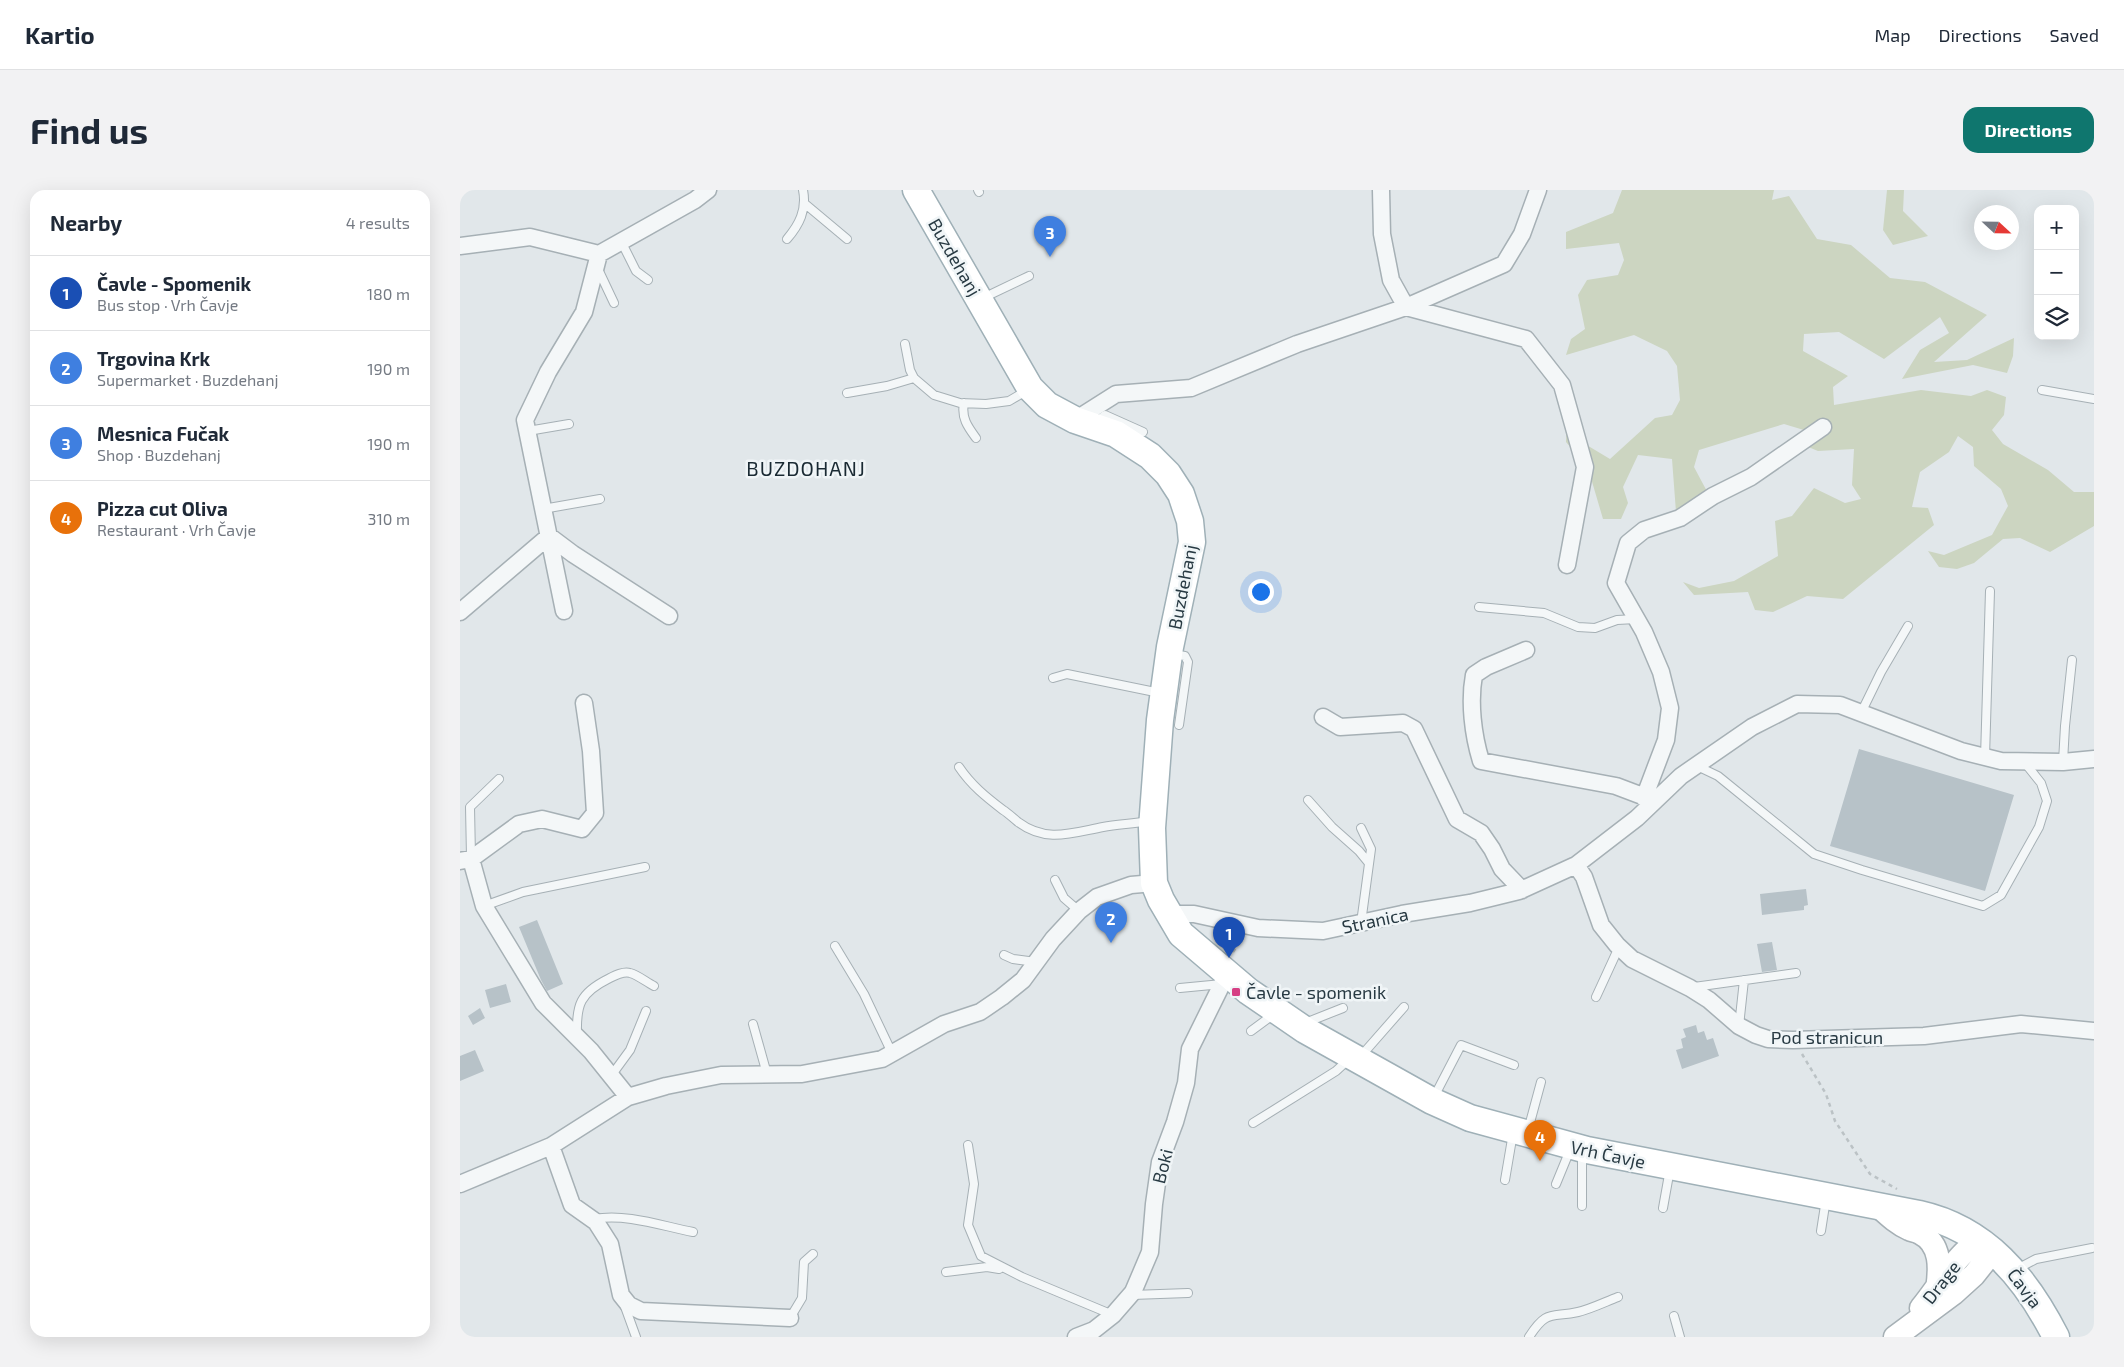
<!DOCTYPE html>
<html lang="en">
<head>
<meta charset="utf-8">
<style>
	body { margin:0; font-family:"Exo 2",sans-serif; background:#f2f2f3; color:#1f2937 }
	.controls { position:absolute; right:15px; top:15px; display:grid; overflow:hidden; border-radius:10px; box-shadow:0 5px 20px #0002 }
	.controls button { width:45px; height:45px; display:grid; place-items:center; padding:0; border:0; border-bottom:1px solid #e0e1e3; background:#fff; color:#1f2937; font:25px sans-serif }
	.compass { position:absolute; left:1514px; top:15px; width:45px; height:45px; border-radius:50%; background:#fff; box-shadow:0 5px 20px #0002; rotate:112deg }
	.you { position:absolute; left:800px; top:401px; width:18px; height:18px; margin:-12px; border:4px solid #fff; border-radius:50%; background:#1a73e8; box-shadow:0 0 0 8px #1a73e833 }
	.badge { display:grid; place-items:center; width:32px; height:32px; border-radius:50%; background:#0f766e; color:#fff; font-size:16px; font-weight:700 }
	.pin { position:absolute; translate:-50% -41px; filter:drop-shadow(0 1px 2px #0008) }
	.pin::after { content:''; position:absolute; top:26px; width:18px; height:15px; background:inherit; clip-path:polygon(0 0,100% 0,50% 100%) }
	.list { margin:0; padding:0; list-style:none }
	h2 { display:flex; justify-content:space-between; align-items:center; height:65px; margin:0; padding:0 20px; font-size:21px }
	h2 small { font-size:16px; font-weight:400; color:#747a83 }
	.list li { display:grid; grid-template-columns:32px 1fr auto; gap:15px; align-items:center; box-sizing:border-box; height:75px; padding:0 20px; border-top:1px solid #e0e1e3 }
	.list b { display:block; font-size:19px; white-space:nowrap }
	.list p { margin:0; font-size:16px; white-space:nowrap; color:#747a83 }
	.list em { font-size:16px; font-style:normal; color:#747a83 }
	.icon { flex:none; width:28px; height:28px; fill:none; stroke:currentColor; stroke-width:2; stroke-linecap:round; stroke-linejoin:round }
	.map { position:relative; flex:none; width:1634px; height:1147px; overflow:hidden; border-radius:15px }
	header { display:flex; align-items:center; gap:30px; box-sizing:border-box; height:70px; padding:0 25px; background:#fff; border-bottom:1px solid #e0e1e3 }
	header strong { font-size:24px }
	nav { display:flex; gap:28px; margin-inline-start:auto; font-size:18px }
	.intro { display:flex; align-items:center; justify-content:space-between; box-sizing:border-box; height:120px; padding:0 30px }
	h1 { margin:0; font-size:35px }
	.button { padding:12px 22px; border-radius:15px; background:#0f766e; color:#fff; font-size:18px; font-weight:700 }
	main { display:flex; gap:30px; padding:0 30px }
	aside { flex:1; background:#fff; border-radius:15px; box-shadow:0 5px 20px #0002 }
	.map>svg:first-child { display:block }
	.green { fill:#ccd5c1 }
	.building { fill:#b7c2c8 }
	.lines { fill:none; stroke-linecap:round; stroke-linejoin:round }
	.service-casing { stroke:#a6b0b5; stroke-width:10 }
	.minor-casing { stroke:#a6b0b5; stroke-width:19 }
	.secondary-casing { stroke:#a6b0b5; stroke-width:25 }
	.primary-casing { stroke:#9fb0b7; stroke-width:29 }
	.path { stroke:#bbc2c5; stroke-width:2.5; stroke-dasharray:4 4; stroke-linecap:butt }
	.service { stroke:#f4f7f8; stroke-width:8 }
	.minor { stroke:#f4f7f8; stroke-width:16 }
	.secondary { stroke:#fff; stroke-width:22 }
	.primary { stroke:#fff; stroke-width:26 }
	.poi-dot { fill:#d63f84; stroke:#f0f5f7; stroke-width:2 }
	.labels { text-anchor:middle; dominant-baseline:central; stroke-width:5; stroke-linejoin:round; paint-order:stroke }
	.street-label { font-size:18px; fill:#283a43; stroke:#f0f5f7 }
	.poi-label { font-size:18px; fill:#283a43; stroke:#f0f5f7; text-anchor:start }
	.quarter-label { font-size:20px; letter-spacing:1px; fill:#1a2a33; stroke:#f0f5f7 }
</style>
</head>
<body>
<header>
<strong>Kartio</strong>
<nav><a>Map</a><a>Directions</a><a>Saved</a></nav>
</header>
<div class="intro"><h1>Find us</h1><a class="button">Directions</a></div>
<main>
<aside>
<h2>Nearby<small>4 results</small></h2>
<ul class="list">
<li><span class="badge" style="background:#1a4fb4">1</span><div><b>Čavle - Spomenik</b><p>Bus stop · Vrh Čavje</p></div><em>180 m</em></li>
<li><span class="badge" style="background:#3f7fe0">2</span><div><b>Trgovina Krk</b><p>Supermarket · Buzdehanj</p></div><em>190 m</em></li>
<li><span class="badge" style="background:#3f7fe0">3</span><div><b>Mesnica Fučak</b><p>Shop · Buzdehanj</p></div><em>190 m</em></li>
<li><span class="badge" style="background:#e8710a">4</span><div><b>Pizza cut Oliva</b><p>Restaurant · Vrh Čavje</p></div><em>310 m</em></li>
</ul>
</aside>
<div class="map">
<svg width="1634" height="1147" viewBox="0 0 1634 1147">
	<rect width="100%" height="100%" fill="#e1e7ea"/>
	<path class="green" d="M 1162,0 L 1314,0 L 1312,10 L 1329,6 L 1357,49 L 1391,55 L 1430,88 L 1465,92 L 1527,125 L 1474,172 L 1507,170 L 1554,148 L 1553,166 L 1547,183 L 1513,175 L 1442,189 L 1460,160 L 1489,143 L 1480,127 L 1424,169 L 1379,142 L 1344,144 L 1343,161 L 1388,186 L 1373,197 L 1374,215 L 1461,200 L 1511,206 L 1527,200 L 1546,207 L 1544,225 L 1532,240 L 1543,254 L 1588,280 L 1614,302 L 1634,302 L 1634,336 L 1590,362 L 1560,348 L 1543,349 L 1514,373 L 1497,379 L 1479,377 L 1468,361 L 1484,365 L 1532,345 L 1548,316 L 1541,299 L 1514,276 L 1513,257 L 1498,246 L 1489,262 L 1460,282 L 1452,317 L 1468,318 L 1474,335 L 1383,409 L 1347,406 L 1313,422 L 1295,420 L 1288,402 L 1234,405 L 1223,392 L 1239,398 L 1274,391 L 1318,366 L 1315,331 L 1332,326 L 1354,298 L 1385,313 L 1401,309 L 1392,295 L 1394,259 L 1358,261 L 1341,254 L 1357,244 L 1324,234 L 1239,260 L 1234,277 L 1250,307 L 1216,322 L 1212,269 L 1178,265 L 1163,297 L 1168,313 L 1161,329 L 1143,329 L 1128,278 L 1106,252 L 1107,219 L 1120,251 L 1150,269 L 1195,228 L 1212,225 L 1220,210 L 1217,176 L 1207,161 L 1174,145 L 1106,165 L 1111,149 L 1125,139 L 1118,105 L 1127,90 L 1158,85 L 1164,70 L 1159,53 L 1106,59 L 1106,42 L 1153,23 Z
		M 1427,0 L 1444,0 L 1443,21 L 1468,46 L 1433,55 L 1423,40 Z"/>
	<path class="building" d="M 1399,559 L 1554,605 L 1525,701 L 1370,656 Z
		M 1346,699 L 1348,715 L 1344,716 L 1344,720 L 1302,725 L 1300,704 Z
		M 77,730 L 103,794 L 87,801 L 81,790 L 59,737 Z
		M 1312,752 L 1317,780 L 1302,782 L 1297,754 Z
		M 46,794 L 51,812 L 30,818 L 25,800 Z
		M 20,818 L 25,828 L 13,835 L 8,826 Z
		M 1236,835 L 1238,843 L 1244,841 L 1247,850 L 1253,848 L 1259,866 L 1222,879 L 1216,860 L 1223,858 L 1221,849 L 1226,847 L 1223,839 Z
		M 15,860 L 24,881 L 0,891 L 0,866 Z"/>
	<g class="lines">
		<defs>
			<path id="service" d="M 518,0 L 519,2
				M 344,13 L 387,49
				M 327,49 C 339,35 347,20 343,0
				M 161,51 L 176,81 L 188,90
				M 137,77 L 154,113
				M 523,108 L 569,86
				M 445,154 L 450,180 L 454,188 L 474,205 L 500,213 L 526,214 L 549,211 L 566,201
				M 1582,200 L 1634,209
				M 387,203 L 427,196 L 454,188
				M 504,213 C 501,228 508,237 516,248
				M 636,232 L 645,225 L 683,242
				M 68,241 L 109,234
				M 83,319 L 140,309
				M 1019,417 L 1084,423 L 1118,437 L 1135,438 L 1157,430 L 1176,429
				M 712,464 L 725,466 L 728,472 L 719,535
				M 593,488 L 607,484 L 700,503
				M 1401,523 L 1421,482 L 1448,436
				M 1525,567 L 1530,401
				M 1603,572 L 1605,536 L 1612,470
				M 1237,576 L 1258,586 L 1354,664 L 1402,680 L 1523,716 L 1541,705 L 1579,637 L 1587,611 L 1581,593 L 1565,573
				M 499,577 C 511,595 526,607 543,620 C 548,623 553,628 558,632 C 586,653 611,643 643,637 C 658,634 673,634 688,631
				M 848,610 L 872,637 L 899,661 L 908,672
				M 11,667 L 10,617 L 39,589
				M 595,690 L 604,708 L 619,721
				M 24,716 L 63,702 L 185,677
				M 901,733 L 911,659 L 901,638
				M 375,756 L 404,804 L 432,863
				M 544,765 L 553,769 L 576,772
				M 1234,797 L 1336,783
				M 720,798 L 762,794
				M 1136,807 L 1159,757
				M 845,833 L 883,818
				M 293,834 L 307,884
				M 1279,836 L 1284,790
				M 791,841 L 814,824
				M 117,845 C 116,815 120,803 148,789 C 154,786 163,781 170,783 C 178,785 186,792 194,796
				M 901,866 L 944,817
				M 151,886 L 170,860 L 186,821
				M 974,907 L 1001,855 L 1054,875
				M 793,933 L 876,881 L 889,869
				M 1068,940 L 1081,892
				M 508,955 L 514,994 L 508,1035 L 521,1066 L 562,1087 L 653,1125
				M 1122,963 L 1122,1016
				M 1045,990 L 1053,943
				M 1096,994 L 1110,960
				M 1203,1018 L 1210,979
				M 134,1029 C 166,1023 202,1036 233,1042
				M 1361,1041 L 1366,1009
				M 1557,1079 L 1576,1069 L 1632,1058
				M 486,1082 L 527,1077 L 539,1079
				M 672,1105 L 728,1103
				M 164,1114 L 176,1147
				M 1214,1126 L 1220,1147
				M 330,1128 L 342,1108 L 344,1072 L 353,1064
				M 1069,1147 C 1087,1119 1091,1128 1118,1122 C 1131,1119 1145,1112 1158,1107"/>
			<path id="minor" d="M 921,0 L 922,44 L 931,90 L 946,117 L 1066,149 L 1102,195 L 1125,277 L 1107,375
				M 0,56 L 70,47 L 139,64 L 235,10 L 248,0
				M 615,230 L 656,204 L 731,198 L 837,154 L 946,117 L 1044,74 L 1062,44 L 1078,0
				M 104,421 L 65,230 L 88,182 L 124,122 L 139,64
				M 0,422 L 89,346 L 113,364 L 209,426
				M 1066,460 L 1026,477 L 1014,485 C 1009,512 1013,545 1021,571 L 1156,596 L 1193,610
				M 863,527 L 880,537 L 943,533 L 954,539 L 997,629 L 1021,643 L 1032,659 L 1042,679 L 1062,700
				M 1184,608 L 1206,550 L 1210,518 L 1201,482 L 1184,442 L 1156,393 L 1168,353 L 1184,340 L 1220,328 L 1253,306 L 1291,287 L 1363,237
				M 11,669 L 59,634 L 82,629 L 122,639 L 135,623 L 131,561 L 124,513
				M 0,671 L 11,669 L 24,716 L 83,813 L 131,861 L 168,907 L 206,896 L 261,885 L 342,884 L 422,869 L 484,834 L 520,822 L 542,807 L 563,790 L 593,749 L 619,721 L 637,707 L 671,695 L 694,693
				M 1116,675 L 1124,687 L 1141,735 L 1157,755 L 1172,769 L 1230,798 L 1249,810 L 1279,836 L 1296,845 L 1308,849 L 1333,850 L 1464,846 L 1561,834 L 1634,841
				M 709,724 L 734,724 L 798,738 L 863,741 L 942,724 L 1010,713 L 1059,701 L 1116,675 L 1177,628 L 1221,586 L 1292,537 L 1337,514 L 1380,515 L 1501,561 L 1541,571 L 1603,572 L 1634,569
				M 91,956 L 112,1015 L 136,1032 L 150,1054 L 161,1105 L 169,1115 L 181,1121 L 330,1128
				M 0,994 L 91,956 L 168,907
				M 616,1147 L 634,1140 L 653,1125 L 673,1102 L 690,1062 L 694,1014 L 700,972 L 715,932 L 726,893 L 730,859 L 767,784"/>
			<path id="secondary" d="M 1417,1015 C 1427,1024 1437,1034 1449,1039 C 1453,1041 1457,1041 1460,1043 C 1482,1054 1480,1079 1477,1100
				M 1461,1118 C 1475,1102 1491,1073 1507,1060 C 1513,1056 1519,1056 1526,1055
				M 1435,1147 L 1493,1104 L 1514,1085 L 1533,1061"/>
			<path id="primary" d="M 456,0 L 570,198 L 587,215 L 615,230 L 656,244 L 690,266 L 708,284 L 721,304 L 730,331 L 732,352 L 710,457 L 700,530 L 692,638 L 694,693 L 701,710 L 721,744 L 788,801 L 845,840 L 972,911 L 1010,928 L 1127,960 L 1459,1024 C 1526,1039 1566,1088 1596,1147"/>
		</defs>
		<use href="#service" class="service-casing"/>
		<use href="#minor" class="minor-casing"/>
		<use href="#secondary" class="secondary-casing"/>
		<use href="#primary" class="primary-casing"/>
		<path class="path" d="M 773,762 L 783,748
			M 1342,864 L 1366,904 L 1375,931 L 1410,984 L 1437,999"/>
		<use href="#service" class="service"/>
		<use href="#minor" class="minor"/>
		<use href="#secondary" class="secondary"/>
		<use href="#primary" class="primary"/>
	</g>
	<rect class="poi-dot" x="771" y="797" width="10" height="10" rx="2.5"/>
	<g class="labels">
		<g class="street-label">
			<text transform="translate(495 67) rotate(60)">Buzdehanj</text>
			<text transform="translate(722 397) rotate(-79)">Buzdehanj</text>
			<text transform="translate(915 730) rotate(-12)">Stranica</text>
			<text x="1367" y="847">Pod stranicun</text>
			<text transform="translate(1148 964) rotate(12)">Vrh Čavje</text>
			<text transform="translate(702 976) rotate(-76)">Boki</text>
			<text transform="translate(1481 1092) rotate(-52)">Drage</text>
			<text transform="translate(1565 1098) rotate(53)">Čavja</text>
		</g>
		<g class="poi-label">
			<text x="786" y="802">Čavle - spomenik</text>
		</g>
		<g class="quarter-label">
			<text x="346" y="278">BUZDOHANJ</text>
		</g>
	</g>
</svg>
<div class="controls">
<button>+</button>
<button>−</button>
<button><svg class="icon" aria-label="layers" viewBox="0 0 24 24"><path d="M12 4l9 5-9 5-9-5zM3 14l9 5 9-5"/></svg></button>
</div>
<svg class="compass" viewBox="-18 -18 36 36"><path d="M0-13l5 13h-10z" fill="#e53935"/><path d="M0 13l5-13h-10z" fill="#747a83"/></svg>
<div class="you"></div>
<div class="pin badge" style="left:769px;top:768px;background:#1a4fb4">1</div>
<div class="pin badge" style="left:651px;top:753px;background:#3f7fe0">2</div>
<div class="pin badge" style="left:590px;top:67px;background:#3f7fe0">3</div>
<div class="pin badge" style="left:1080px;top:971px;background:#e8710a">4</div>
</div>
</main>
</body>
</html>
